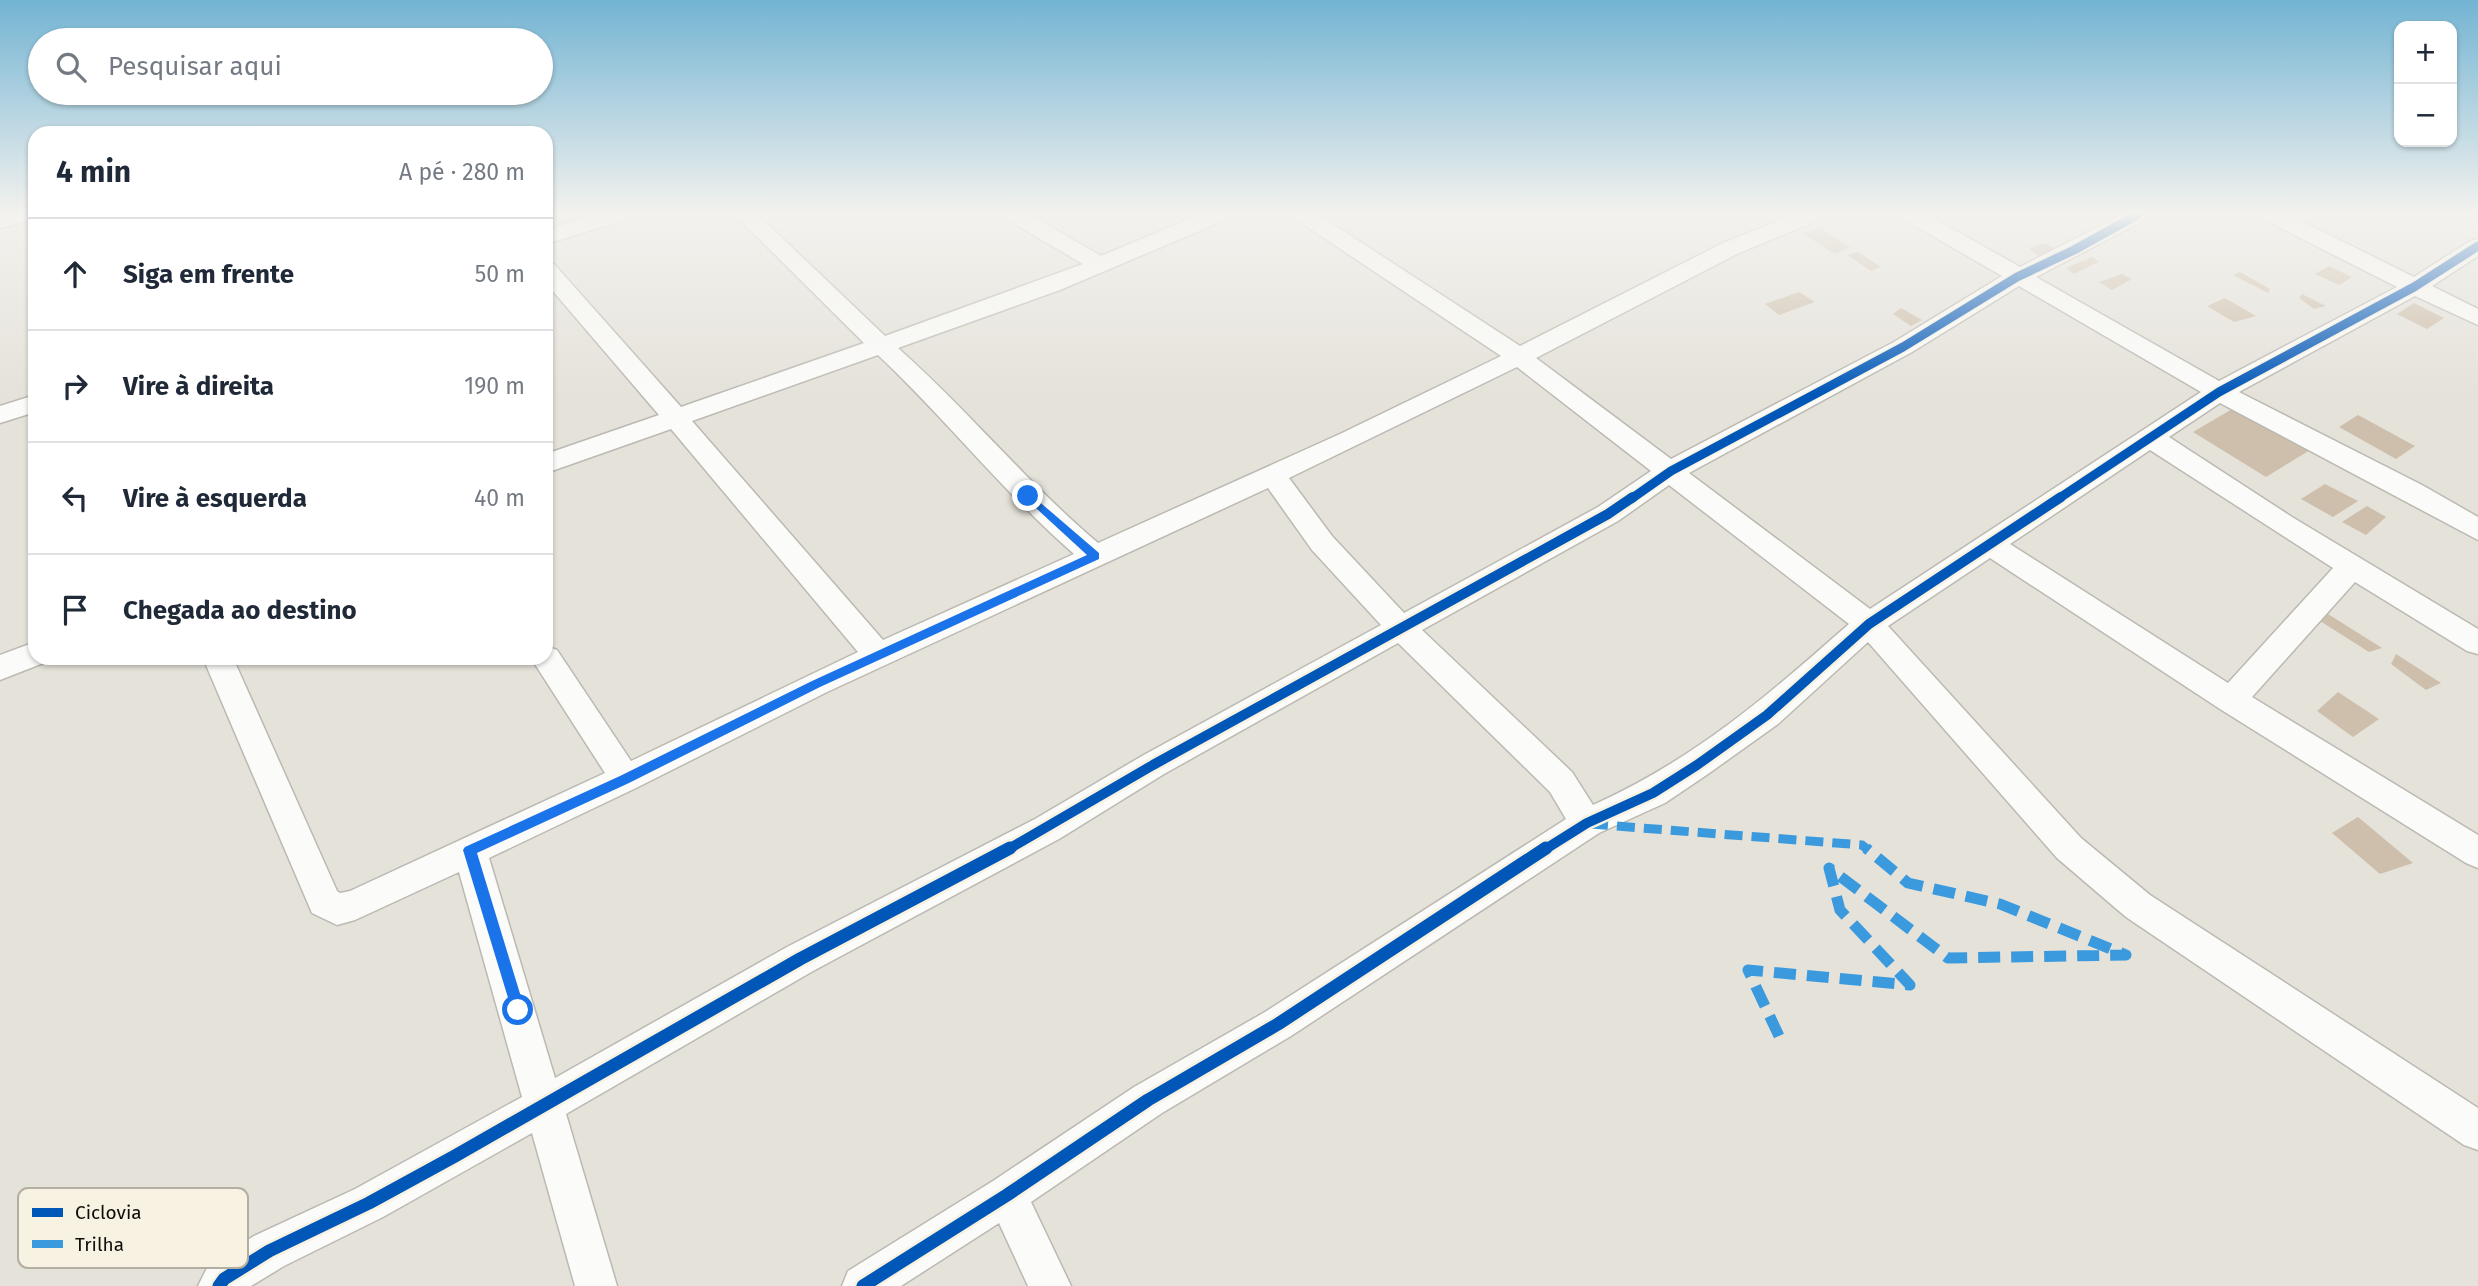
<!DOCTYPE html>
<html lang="pt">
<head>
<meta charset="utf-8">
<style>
	body { margin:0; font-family:"Fira Sans",sans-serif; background:#f2f2f3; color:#1f2937 }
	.controls { position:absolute; right:21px; top:21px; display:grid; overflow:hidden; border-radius:14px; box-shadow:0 2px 5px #0004 }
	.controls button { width:63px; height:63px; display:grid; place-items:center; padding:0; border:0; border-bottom:2px solid #e0e1e3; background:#fff; color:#1f2937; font:35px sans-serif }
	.stop { position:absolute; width:21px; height:21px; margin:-16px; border:5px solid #1a73e8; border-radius:50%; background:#fff }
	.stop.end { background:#1a73e8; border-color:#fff; box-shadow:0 2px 7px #0008 }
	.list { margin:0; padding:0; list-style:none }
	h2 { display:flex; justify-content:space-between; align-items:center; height:91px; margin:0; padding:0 28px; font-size:30px }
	h2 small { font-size:23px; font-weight:400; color:#747a83 }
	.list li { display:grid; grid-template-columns:46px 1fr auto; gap:21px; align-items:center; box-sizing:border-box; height:112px; padding:0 28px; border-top:2px solid #e0e1e3 }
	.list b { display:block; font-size:26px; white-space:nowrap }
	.list em { font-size:23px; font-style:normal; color:#747a83 }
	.icon { flex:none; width:38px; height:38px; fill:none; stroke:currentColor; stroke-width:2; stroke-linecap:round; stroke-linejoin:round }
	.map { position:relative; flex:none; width:2478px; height:1286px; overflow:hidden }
	.search { position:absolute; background:#fff; box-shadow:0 2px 5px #0004; left:28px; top:28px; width:525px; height:77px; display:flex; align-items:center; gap:18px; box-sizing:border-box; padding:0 24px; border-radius:38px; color:#747a83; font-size:26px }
	.panel { position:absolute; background:#fff; box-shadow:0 2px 5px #0004; left:28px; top:126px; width:525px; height:539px; border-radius:21px }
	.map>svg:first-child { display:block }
	.building { fill:#cdbfab }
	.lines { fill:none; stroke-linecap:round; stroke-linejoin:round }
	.minor-casing { stroke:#bbb9b2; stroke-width:3 }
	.minor { fill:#fbfbf9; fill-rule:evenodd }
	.quiet-far1 { stroke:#3a9add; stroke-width:9; stroke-dasharray:18 9; stroke-linecap:butt }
	.quiet { stroke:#3a9add; stroke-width:11; stroke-dasharray:22 11; stroke-linecap:butt }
	.cycleway-far2-casing { stroke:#f7f2e2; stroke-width:12 }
	.cycleway-far1-casing { stroke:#f7f2e2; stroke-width:15 }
	.cycleway-casing { stroke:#f7f2e2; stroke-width:18 }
	.cycleway-far2 { stroke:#0057b8; stroke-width:9 }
	.cycleway-far1 { stroke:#0057b8; stroke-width:10 }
	.cycleway { stroke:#0057b8; stroke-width:13 }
	.route { fill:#1a73e8 }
	.key { fill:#f7f2e2; stroke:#b2aea1; stroke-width:2 }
	.key-label { font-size:19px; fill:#100e09 }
</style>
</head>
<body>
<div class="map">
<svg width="2478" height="1286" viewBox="0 0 2478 1286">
	<rect width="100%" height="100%" fill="#e5e2da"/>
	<path class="building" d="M 1820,228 L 1850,247 L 1835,254 L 1802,233 Z
		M 2045,243 L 2055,249 L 2040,257 L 2029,248 Z
		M 1858,252 L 1881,267 L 1871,271 L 1847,255 Z
		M 2092,257 L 2099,262 L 2074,274 L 2066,268 Z
		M 2329,266 L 2352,277 L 2339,285 L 2315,274 Z
		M 2240,272 L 2270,289 L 2268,293 L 2233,275 Z
		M 2122,274 L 2132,279 L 2112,290 L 2099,282 Z
		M 1799,292 L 1815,302 L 1779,315 L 1765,304 Z
		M 2302,294 L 2326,306 L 2314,309 L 2299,298 Z
		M 2225,298 L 2256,316 L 2234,322 L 2207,306 Z
		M 2414,303 L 2444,318 L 2427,329 L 2397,314 Z
		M 1901,308 L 1922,320 L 1911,326 L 1893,314 Z
		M 2239,405 L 2315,447 L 2266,477 L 2193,432 Z
		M 2358,415 L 2415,446 L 2396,459 L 2339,427 Z
		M 2325,484 L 2358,501 L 2333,517 L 2301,499 Z
		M 2367,506 L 2386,517 L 2366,535 L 2342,522 Z
		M 2328,614 L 2382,648 L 2369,652 L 2320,621 Z
		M 2396,654 L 2441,683 L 2426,690 L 2391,664 Z
		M 2338,692 L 2379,719 L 2353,737 L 2317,711 Z
		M 2358,817 L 2413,863 L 2380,874 L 2332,833 Z"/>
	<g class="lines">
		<defs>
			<path id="minor" d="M 0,215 L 35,215 L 32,220 L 0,228 Z
				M 594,215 L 627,215 L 624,220 L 546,244 L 546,230 Z
				M 735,215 L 758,215 L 885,336 L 1083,264 L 1008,220 L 1005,215 L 1031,215 L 1101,256 L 1199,215 L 1228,215 L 1225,220 L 1060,290 L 898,348 C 968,410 1027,483 1098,543 L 1340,434 L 1501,356 L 1297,220 L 1294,215 L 1319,215 L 1520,346 L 1723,243 L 1793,215 L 1822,215 L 1819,220 L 1739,253 L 1536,358 L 1671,459 L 1894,342 L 2002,276 L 1905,220 L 1902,215 L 1928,215 L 2020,267 L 2121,215 L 2148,215 L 2145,220 L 2036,277 L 2219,381 L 2397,287 L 2265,220 L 2262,215 L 2289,215 L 2414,277 L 2470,241 L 2478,239 L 2478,256 L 2432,286 L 2478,309 L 2478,325 L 2415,296 L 2239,392 L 2422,485 L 2478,517 L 2478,540 L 2220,403 L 2169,437 L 2292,517 L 2478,629 L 2478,654 L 2467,651 L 2355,582 L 2252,697 L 2478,835 L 2478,868 L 2466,863 L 2220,709 L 1990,558 L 1888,626 L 2081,838 L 2150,895 L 2478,1108 L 2478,1150 L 2464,1145 L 2126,917 L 2057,858 L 1868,642 L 1778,724 L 1708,774 L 1665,803 L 1599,833 L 1291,1036 L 1162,1113 L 1031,1202 L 1071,1286 L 1028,1286 L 999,1223 L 901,1286 L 842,1286 L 848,1271 L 993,1181 L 1134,1087 L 1265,1012 L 1566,819 L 1550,792 L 1398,643 L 1164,774 L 1059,839 L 813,971 L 566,1114 L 617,1286 L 575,1286 L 532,1133 L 383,1217 L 284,1266 L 251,1286 L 198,1286 L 209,1264 L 254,1236 L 355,1189 L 522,1097 L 459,872 L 355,920 L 337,925 L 312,913 L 203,658 L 233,658 L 337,891 L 340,893 L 350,891 L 605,773 L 531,658 L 546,658 L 546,646 L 557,650 L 631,761 L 858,652 L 671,429 L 546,473 L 546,454 L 659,415 L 546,283 L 546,262 L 554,264 L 681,407 L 864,343 ZM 2019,286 L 2201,392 L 1870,609 L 1689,473 L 1912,352 ZM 878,355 C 946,419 1004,493 1074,554 L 883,640 L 692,421 ZM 1517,367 L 1651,471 L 1598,507 L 1404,613 L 1332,536 L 1289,478 ZM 2150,450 L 2333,568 L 2228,683 L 2010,544 ZM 1669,485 L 1849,624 C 1766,697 1695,759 1593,805 L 1572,772 L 1422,630 L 1618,521 ZM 1268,488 L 1312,550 L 1381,625 L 1142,756 L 1035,819 L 787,947 L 555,1078 L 489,858 L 636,788 L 827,692 Z
				M 35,395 L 35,412 L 0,423 L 0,406 Z
				M 35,642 L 35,658 L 48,658 L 46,662 L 0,680 L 0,655 Z"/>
		</defs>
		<use href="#minor" class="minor-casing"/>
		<use href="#minor" class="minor"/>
		<path class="quiet-far1" d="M 1590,824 L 1862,845 L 1868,850"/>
		<path class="quiet" d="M 1779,1036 L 1748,970 L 1910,985 L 1840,910 L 1829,868 L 1948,958 L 2126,955 L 2000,904 L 1908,883 L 1866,848"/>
		<defs>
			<path id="cycleway-far2" d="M 1631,499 L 1671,471 L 1903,347 L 2017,277 L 2074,250 L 2137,215
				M 2058,499 L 2219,392 L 2414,287 L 2478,246"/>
			<path id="cycleway-far1" d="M 1007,850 L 1153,765 L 1608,514 L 1633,497
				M 1544,850 L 1587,823 L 1653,793 L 1697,765 L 1767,715 L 1869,624 L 2061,497"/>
			<path id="cycleway" d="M 219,1286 L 224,1279 L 269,1251 L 369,1203 L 455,1156 L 800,959 L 1010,848
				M 863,1286 L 1007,1195 L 1148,1100 L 1278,1024 L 1546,848"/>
		</defs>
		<use href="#cycleway-far2" class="cycleway-far2-casing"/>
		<use href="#cycleway-far1" class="cycleway-far1-casing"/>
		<use href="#cycleway" class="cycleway-casing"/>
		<use href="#cycleway-far2" class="cycleway-far2"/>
		<use href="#cycleway-far1" class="cycleway-far1"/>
		<use href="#cycleway" class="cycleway"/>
	</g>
	<linearGradient id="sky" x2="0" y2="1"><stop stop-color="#73b4d3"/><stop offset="0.54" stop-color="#f3f2ee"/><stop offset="1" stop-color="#f3f2ee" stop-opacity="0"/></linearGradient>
	<rect width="2478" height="395" fill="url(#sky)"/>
	<path class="route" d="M 1028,492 L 1099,553 L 1099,559 L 820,687 L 629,783 L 477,853 L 525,1010 L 523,1014 L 513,1014 L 463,850 L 465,847 L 620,776 L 812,681 L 1087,555 L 1025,498 L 1023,496 Z"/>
	<rect x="18" y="1188" width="230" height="80" rx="10" class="key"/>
	<rect x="32" y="1208" width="31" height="9" fill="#0057b8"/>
	<rect x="32" y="1240" width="31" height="8" fill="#3a9add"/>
	<g class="key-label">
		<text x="75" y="1219">Ciclovia</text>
		<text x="75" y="1251">Trilha</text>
	</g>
</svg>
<div class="controls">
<button>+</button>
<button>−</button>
</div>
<div class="stop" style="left:518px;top:1010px"></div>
<div class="stop end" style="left:1028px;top:496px"></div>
<div class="search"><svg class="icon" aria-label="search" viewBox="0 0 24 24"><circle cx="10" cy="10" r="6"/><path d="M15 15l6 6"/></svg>Pesquisar aqui</div>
<section class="panel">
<h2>4 min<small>A pé · 280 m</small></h2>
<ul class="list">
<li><svg class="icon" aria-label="ahead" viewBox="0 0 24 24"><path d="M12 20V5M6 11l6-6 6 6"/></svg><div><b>Siga em frente</b></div><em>50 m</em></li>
<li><svg class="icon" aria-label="right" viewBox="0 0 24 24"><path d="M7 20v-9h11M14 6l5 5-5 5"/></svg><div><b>Vire à direita</b></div><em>190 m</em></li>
<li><svg class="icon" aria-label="left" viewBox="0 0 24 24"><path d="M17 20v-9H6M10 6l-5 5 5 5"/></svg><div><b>Vire à esquerda</b></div><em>40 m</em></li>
<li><svg class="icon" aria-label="arrive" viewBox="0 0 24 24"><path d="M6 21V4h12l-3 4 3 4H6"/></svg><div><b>Chegada ao destino</b></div></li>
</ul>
</section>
</div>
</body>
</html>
